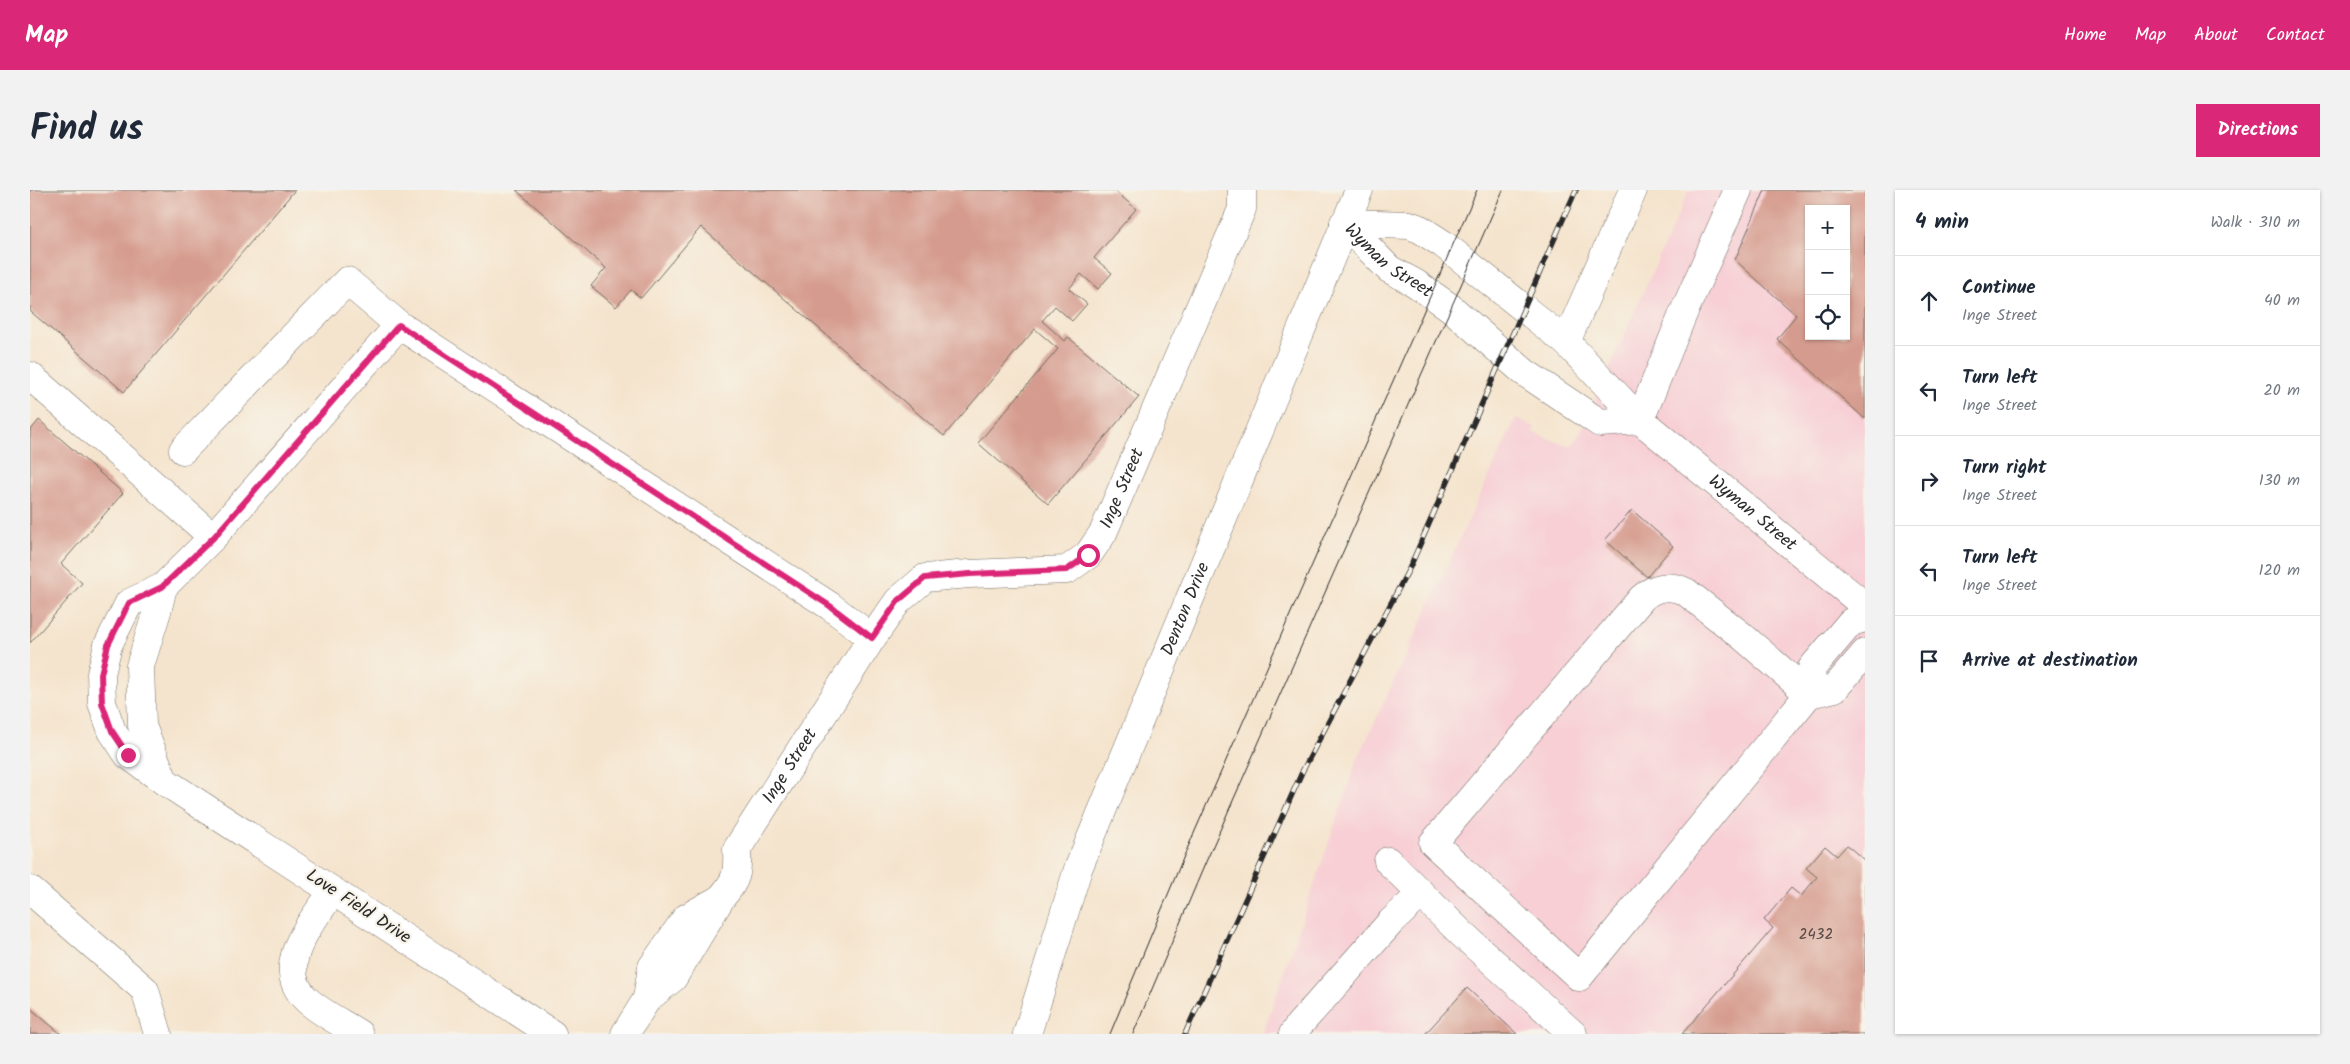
<!DOCTYPE html>
<html lang="en">
<head>
<meta charset="utf-8">
<style>
	body { margin:0; font-family:Kalam,sans-serif; background:#f2f2f3; color:#1f2937 }
	.controls { position:absolute; right:15px; top:15px; display:grid; overflow:hidden; border-radius:0px; box-shadow:0 1px 4px #0004 }
	.controls button { width:45px; height:45px; display:grid; place-items:center; padding:0; border:0; border-bottom:1px solid #e0e1e3; background:#fff; color:#1f2937; font:25px sans-serif }
	.stop { position:absolute; width:15px; height:15px; margin:-11px; border:4px solid #db2777; border-radius:50%; background:#fff }
	.stop.end { background:#db2777; border-color:#fff; box-shadow:0 1px 5px #0008 }
	.list { margin:0; padding:0; list-style:none }
	h2 { display:flex; justify-content:space-between; align-items:center; height:65px; margin:0; padding:0 20px; font-size:21px }
	h2 small { font-size:16px; font-weight:400; color:#747a83 }
	.list li { display:grid; grid-template-columns:32px 1fr auto; gap:15px; align-items:center; box-sizing:border-box; height:90px; padding:0 20px; border-top:1px solid #e0e1e3 }
	.list b { display:block; font-size:19px; white-space:nowrap }
	.list p { margin:0; font-size:16px; white-space:nowrap; color:#747a83 }
	.list em { font-size:16px; font-style:normal; color:#747a83 }
	.icon { flex:none; width:28px; height:28px; fill:none; stroke:currentColor; stroke-width:2; stroke-linecap:round; stroke-linejoin:round }
	.map { position:relative; flex:none; width:1835px; height:844px; overflow:hidden; border-radius:0px }
	header { display:flex; align-items:center; gap:30px; box-sizing:border-box; height:70px; padding:0 25px; background:#db2777; color:#fff }
	header strong { font-size:24px }
	nav { display:flex; gap:28px; margin-inline-start:auto; font-size:18px }
	.intro { display:flex; align-items:center; justify-content:space-between; box-sizing:border-box; height:120px; padding:0 30px }
	h1 { margin:0; font-size:35px }
	.button { padding:12px 22px; border-radius:0px; background:#db2777; color:#fff; font-size:18px; font-weight:700 }
	main { display:flex; gap:30px; padding:0 30px }
	aside { flex:1; background:#fff; border-radius:0px; box-shadow:0 1px 4px #0004 }
	.map>svg:first-child { display:block }
	.built { fill:#f7cfd5; fill-rule:evenodd }
	.building { fill:#d59b8e; fill-rule:evenodd }
	.lines { fill:none; stroke-linecap:round; stroke-linejoin:round }
	.minor-casing { stroke:#726c64; stroke-width:29 }
	.major-casing { stroke:#726c64; stroke-width:29 }
	.minor { stroke:#fff; stroke-width:28 }
	.major { stroke:#fff; stroke-width:28 }
	.tram { stroke:#2b2b2b; stroke-width:1 }
	.rail-casing { stroke:#2b2b2b; stroke-width:5.5 }
	.rail { stroke:#f7f3e8; stroke-width:4; stroke-dasharray:11; stroke-linecap:butt }
	.route { stroke:#db2777; stroke-width:6 }
	.labels { text-anchor:middle; dominant-baseline:central; stroke-width:4.5; stroke-linejoin:round; paint-order:stroke }
	.number-label { font-size:15px; fill:#564744 }
	.street-label { font-size:18px; fill:#2b2b2b; stroke:#f7f3e8 }
</style>
</head>
<body>
<header>
<strong>Map</strong>
<nav><a>Home</a><a>Map</a><a>About</a><a>Contact</a></nav>
</header>
<div class="intro"><h1>Find us</h1><a class="button">Directions</a></div>
<main>
<div class="map">
<svg width="1835" height="844" viewBox="0 0 1835 844">
	<rect width="100%" height="100%" fill="#f7f3e8"/>
	<filter id="ink" filterUnits="userSpaceOnUse"><feTurbulence type="fractalNoise" baseFrequency=".02" numOctaves="2"/><feDisplacementMap in="SourceGraphic" scale="10" xChannelSelector="R" yChannelSelector="G"/><feConvolveMatrix kernelMatrix="1 2 1 2 8 2 1 2 1" color-interpolation-filters="sRGB"/></filter>
	<filter id="wash" filterUnits="userSpaceOnUse"><feTurbulence type="fractalNoise" baseFrequency=".0096" numOctaves="4" result="noise"/><feDisplacementMap in="SourceGraphic" scale="20" xChannelSelector="R" yChannelSelector="G"/><feGaussianBlur stdDeviation="1.12" result="paint"/><feColorMatrix in="noise" values="0 0 0 0 0 0 0 0 0 0 0 0 0 0 0 0 0 1.4 0 .05"/><feComposite in="paint" operator="in"/></filter>
	<g filter="url(#wash)">
		<rect width="100%" height="100%" fill="#f5e4cd"/>
		<path class="built" d="M 1659,0 L 1835,0 L 1835,844 L 1233,844 L 1327,570 L 1486,228 L 1505,237 L 1503,242 L 1527,252 L 1541,256 L 1549,246 ZM 1779,19 L 1816,19 L 1816,146 L 1779,146 Z"/>
		<g id="blocks">
			<path class="building" d="M 0,0 L 265,0 L 94,202 L 0,121 Z
				M 486,0 L 1084,0 L 1106,19 L 1064,68 L 1082,83 L 1068,99 L 1051,84 L 1039,99 L 1057,114 L 1042,131 L 1025,116 L 1012,131 L 1035,151 L 1038,147 L 1109,207 L 1018,314 L 948,253 L 1028,159 L 1005,139 L 914,246 L 671,37 L 611,108 L 601,100 L 586,117 L 561,96 L 576,78 Z
				M 1735,0 L 1835,0 L 1835,229 L 1747,149 L 1766,125 L 1705,70 ZM 1779,19 L 1816,19 L 1816,146 L 1779,146 Z
				M 9,230 L 93,303 L 31,374 L 52,393 L 0,453 L 0,241 Z
				M 1602,320 L 1643,356 L 1617,387 L 1575,350 Z
				M 1817,655 L 1835,671 L 1835,844 L 1652,844 L 1743,738 L 1734,730 L 1761,698 L 1771,706 L 1787,687 L 1776,678 L 1795,656 L 1807,666 Z
				M 1437,798 L 1487,844 L 1395,844 Z
				M 0,818 L 31,844 L 0,844 Z"/>
		</g>
	</g>
	<g filter="url(#ink)">
		<use href="#blocks" fill-opacity="0" stroke="#726c64" stroke-width="1"/>
		<g class="lines">
			<defs>
				<g id="minor">
					<path id="s1" d="M 1314,33 L 1379,35 L 1390,39 L 1413,54 L 1536,152 L 1610,230 L 1835,416"/>
					<path id="s2" d="M 1314,33 L 1359,79 L 1385,93 L 1421,118 L 1494,182 L 1558,225 L 1570,233 L 1610,230"/>
					<path d="M 1536,152 L 1603,0"/>
					<path d="M 0,186 L 183,347"/>
					<path d="M 1610,230 L 1653,124 L 1708,0"/>
					<path d="M 153,260 L 317,91 L 369,135"/>
					<path d="M 133,397 L 128,418 L 110,476 L 112,536 L 134,591"/>
					<path d="M 1779,504 L 1712,446 L 1656,402 C 1640,394 1625,396 1612,408 L 1403,653 L 1549,787 L 1779,504 L 1782,478 L 1821,432 L 1835,428"/>
					<path d="M 1779,504 L 1805,498 L 1835,463"/>
					<path d="M 1358,671 L 1431,743 L 1543,844"/>
					<path d="M 0,700 L 115,800 L 128,844"/>
					<path d="M 303,701 C 283,731 241,776 277,810 C 291,823 312,833 329,844"/>
					<path d="M 617,809 L 622,777 L 656,728 L 690,709"/>
					<path d="M 522,844 L 134,591 L 98,565 L 82,541 L 72,513 L 71,484 L 78,455 L 99,413 L 133,397 L 183,347 L 369,135 L 800,416 L 842,448"/>
					<path id="s3" d="M 595,844 L 617,809 L 643,788 L 691,708 C 707,690 708,683 707,659 L 842,448 L 868,411 L 895,388 L 939,384 L 1037,380 L 1058,365 L 1073,343 L 1212,19 L 1212,0"/>
					<path d="M 1263,844 L 1269,835 L 1361,732 L 1391,704"/>
				</g>
				<g id="major">
					<path id="s4" d="M 997,844 L 1048,679 L 1329,0"/>
				</g>
			</defs>
			<use href="#minor" class="minor-casing"/>
			<use href="#major" class="major-casing"/>
			<use href="#minor" class="minor"/>
			<use href="#major" class="major"/>
			<path class="tram" d="M 1080,844 L 1154,666 L 1447,0
				M 1103,844 L 1175,674 L 1473,0"/>
			<defs>
				<path id="rail" d="M 1155,844 L 1273,580 L 1380,377 L 1546,0"/>
			</defs>
			<use href="#rail" class="rail-casing"/>
			<use href="#rail" class="rail"/>
		</g>
	</g>
	<g class="lines" filter="url(#ink)">
		<path class="route" d="M 98,565 L 82,541 L 72,513 L 71,484 L 78,455 L 99,413 L 132,397 L 184,347 L 369,135 L 800,416 L 842,448 L 868,411 L 895,388 L 940,384 L 1037,380 L 1058,365"/>
	</g>
	<g class="labels">
		<g class="number-label">
			<text x="1786" y="745">2432</text>
		</g>
		<g class="street-label">
			<text stroke="none"><textPath href="#s2" startOffset="59">Wyman Street</textPath></text>
			<text stroke="none"><textPath href="#s3" startOffset="796">Inge Street</textPath></text>
			<text stroke="none"><textPath href="#s1" startOffset="515">Wyman Street</textPath></text>
			<text stroke="none"><textPath href="#s4" startOffset="454">Denton Drive</textPath></text>
			<text stroke="none"><textPath href="#s3" startOffset="320">Inge Street</textPath></text>
			<text transform="translate(328 717) rotate(33)">Love Field Drive</text>
		</g>
	</g>
</svg>
<div class="controls">
<button>+</button>
<button>−</button>
<button><svg class="icon" aria-label="locate" viewBox="0 0 24 24"><circle cx="12" cy="12" r="6"/><path d="M12 2v4M12 18v4M2 12h4M18 12h4"/></svg></button>
</div>
<div class="stop" style="left:1058px;top:365px"></div>
<div class="stop end" style="left:98px;top:565px"></div>
</div>
<aside>
<h2>4 min<small>Walk · 310 m</small></h2>
<ul class="list">
<li><svg class="icon" aria-label="ahead" viewBox="0 0 24 24"><path d="M12 20V5M6 11l6-6 6 6"/></svg><div><b>Continue</b><p>Inge Street</p></div><em>40 m</em></li>
<li><svg class="icon" aria-label="left" viewBox="0 0 24 24"><path d="M17 20v-9H6M10 6l-5 5 5 5"/></svg><div><b>Turn left</b><p>Inge Street</p></div><em>20 m</em></li>
<li><svg class="icon" aria-label="right" viewBox="0 0 24 24"><path d="M7 20v-9h11M14 6l5 5-5 5"/></svg><div><b>Turn right</b><p>Inge Street</p></div><em>130 m</em></li>
<li><svg class="icon" aria-label="left" viewBox="0 0 24 24"><path d="M17 20v-9H6M10 6l-5 5 5 5"/></svg><div><b>Turn left</b><p>Inge Street</p></div><em>120 m</em></li>
<li><svg class="icon" aria-label="arrive" viewBox="0 0 24 24"><path d="M6 21V4h12l-3 4 3 4H6"/></svg><div><b>Arrive at destination</b></div></li>
</ul>
</aside>
</main>
</body>
</html>
